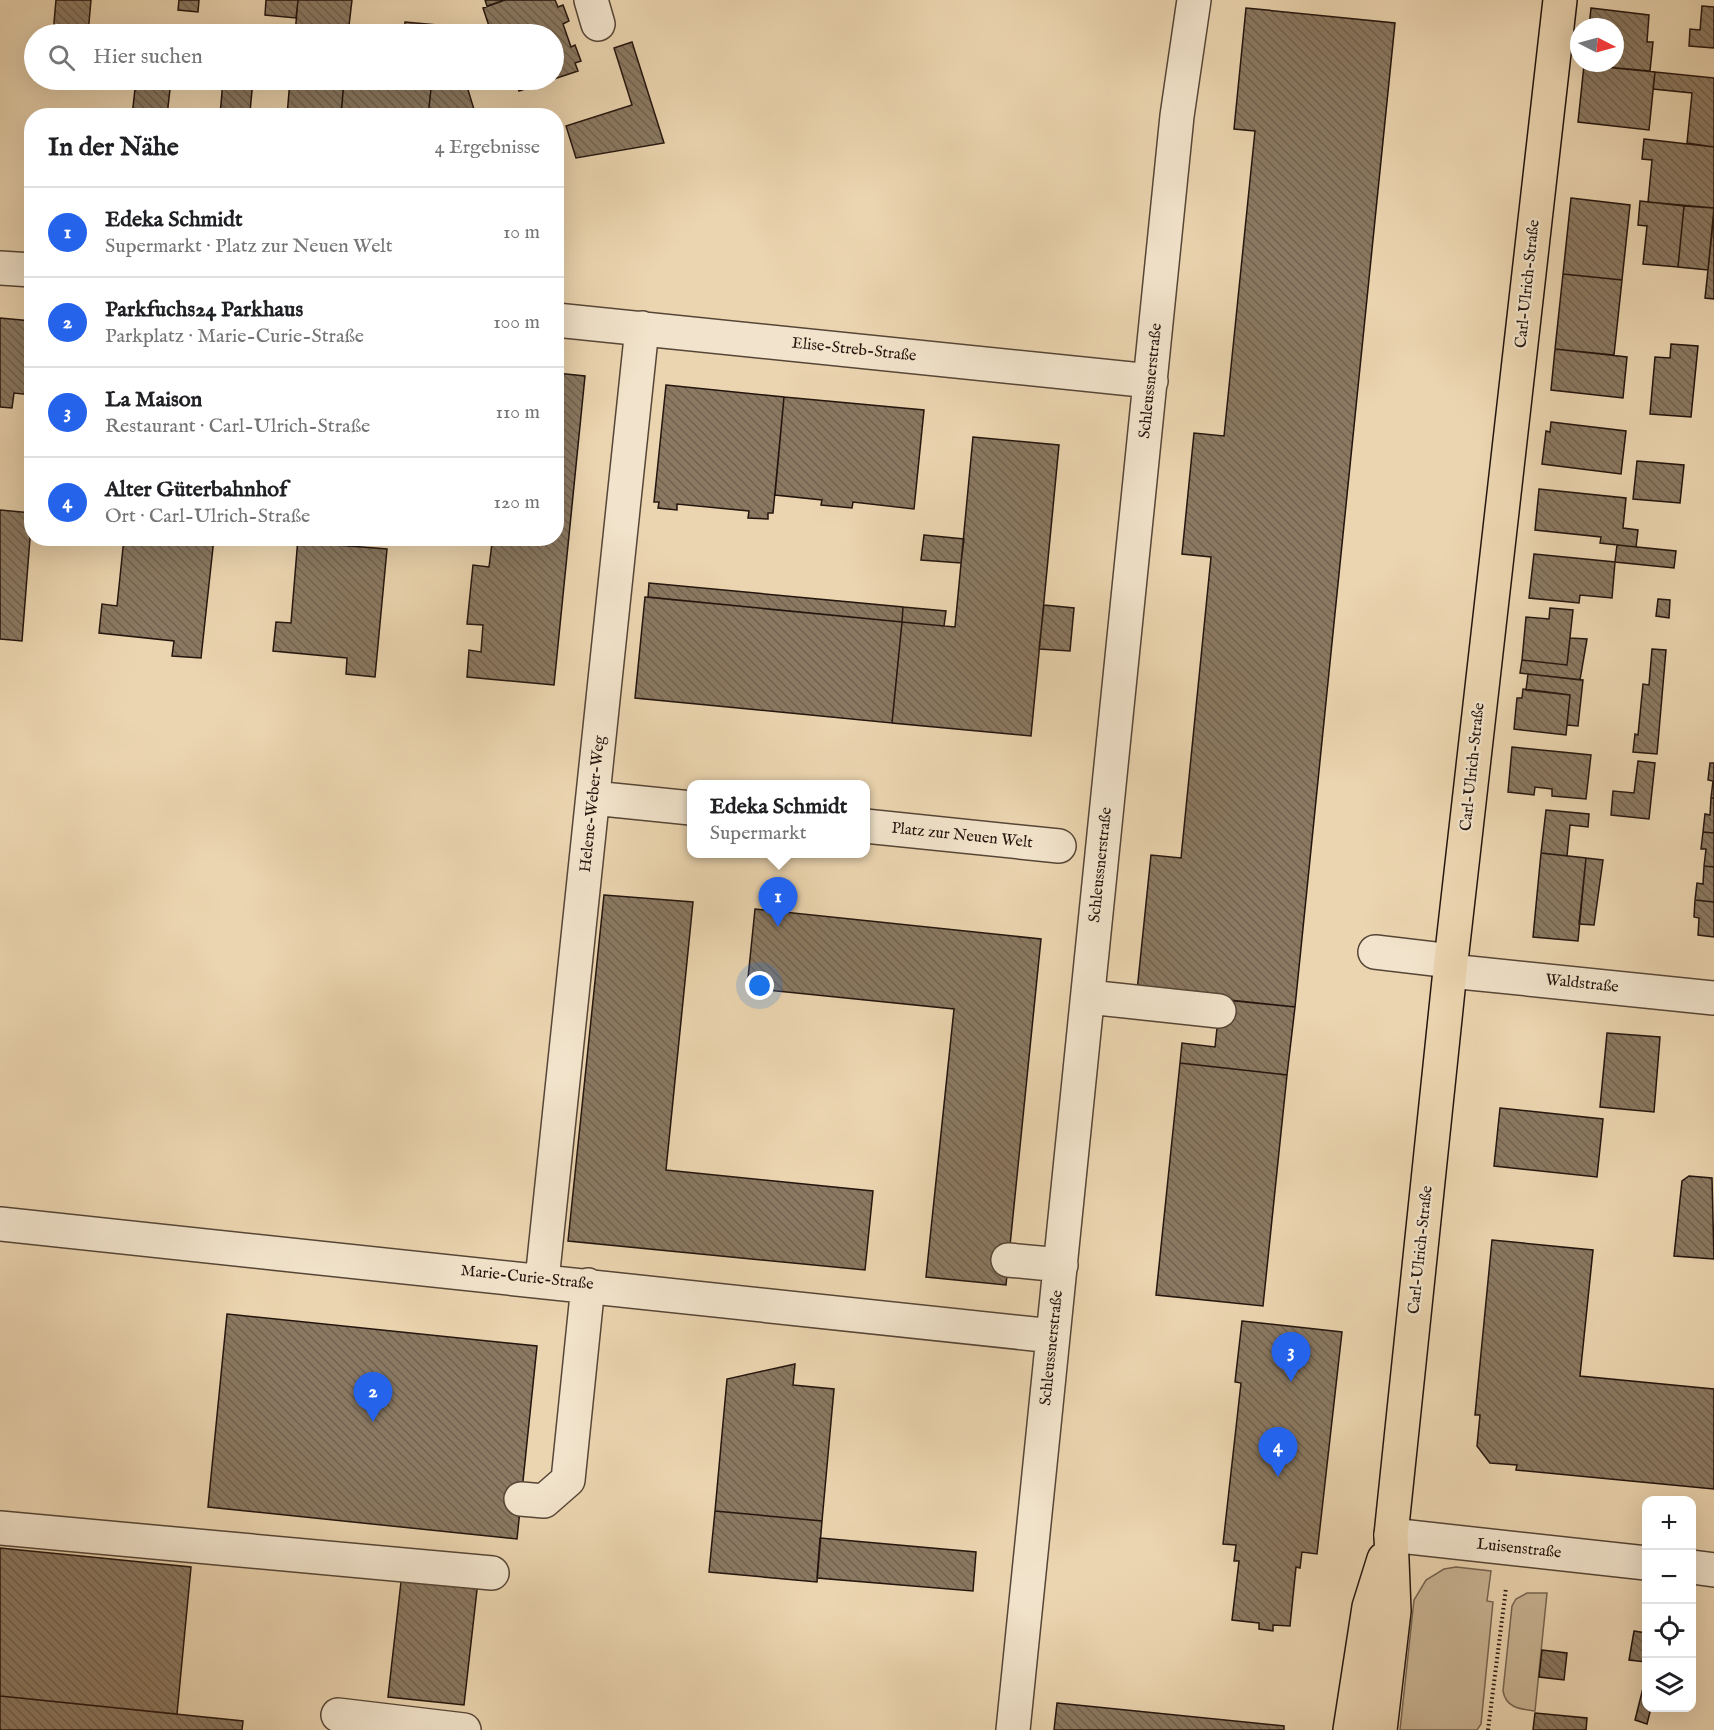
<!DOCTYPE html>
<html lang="de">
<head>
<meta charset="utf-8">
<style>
	body { margin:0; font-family:"IM FELL English",serif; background:#f2f2f2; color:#202124 }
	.controls { position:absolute; right:18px; bottom:18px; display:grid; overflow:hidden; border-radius:12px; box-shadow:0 6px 24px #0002 }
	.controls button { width:54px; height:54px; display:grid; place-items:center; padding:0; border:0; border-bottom:2px solid #e0e0e0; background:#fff; color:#202124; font:30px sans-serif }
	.compass { position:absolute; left:1570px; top:18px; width:54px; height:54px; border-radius:50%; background:#fff; box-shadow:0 6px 24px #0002; rotate:96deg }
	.you { position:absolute; left:760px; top:986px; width:21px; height:21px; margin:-15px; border:4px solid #fff; border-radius:50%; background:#1a73e8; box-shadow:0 0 0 9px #1a73e833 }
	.badge { display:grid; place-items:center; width:39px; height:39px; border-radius:50%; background:#2563eb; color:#fff; font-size:20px; font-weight:700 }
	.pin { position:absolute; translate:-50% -50px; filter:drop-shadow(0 2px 3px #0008) }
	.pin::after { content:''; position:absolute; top:32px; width:21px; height:18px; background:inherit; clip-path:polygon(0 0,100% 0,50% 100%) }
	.popup { position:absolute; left:687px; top:780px; width:183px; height:78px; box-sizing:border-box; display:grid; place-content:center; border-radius:12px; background:#fff; filter:drop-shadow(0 2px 4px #0005); font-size:20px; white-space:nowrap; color:#757577 }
	.popup b { font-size:22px; color:#202124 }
	.popup::after { content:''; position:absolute; left:50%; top:100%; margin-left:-12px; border:12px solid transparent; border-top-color:#fff }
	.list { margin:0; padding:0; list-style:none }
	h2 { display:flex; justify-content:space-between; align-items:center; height:78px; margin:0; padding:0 24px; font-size:26px }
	h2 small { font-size:20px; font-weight:400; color:#757577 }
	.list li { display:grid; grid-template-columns:39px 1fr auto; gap:18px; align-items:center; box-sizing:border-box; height:90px; padding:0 24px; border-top:2px solid #e0e0e0 }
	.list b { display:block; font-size:22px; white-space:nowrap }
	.list p { margin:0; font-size:20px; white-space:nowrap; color:#757577 }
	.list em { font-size:20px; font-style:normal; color:#757577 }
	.icon { flex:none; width:33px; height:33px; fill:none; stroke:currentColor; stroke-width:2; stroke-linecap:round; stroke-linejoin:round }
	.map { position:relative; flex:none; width:1714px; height:1730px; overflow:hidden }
	.search { position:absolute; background:#fff; box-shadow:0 6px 24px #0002; left:24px; top:24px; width:540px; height:66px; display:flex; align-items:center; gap:15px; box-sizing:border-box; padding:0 21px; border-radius:33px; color:#757577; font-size:22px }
	.panel { position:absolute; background:#fff; box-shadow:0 6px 24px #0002; left:24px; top:108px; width:540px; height:438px; border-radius:24px }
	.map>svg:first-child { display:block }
	.green { fill:#c9b494; stroke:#766451; stroke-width:1.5 }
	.building { fill:url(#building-back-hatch); stroke:#24150e; stroke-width:1.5 }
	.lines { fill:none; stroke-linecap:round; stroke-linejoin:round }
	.minor-casing { stroke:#564536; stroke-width:36 }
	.major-casing { stroke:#24150e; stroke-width:36 }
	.path { stroke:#24150e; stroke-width:4; stroke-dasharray:1.5 3; stroke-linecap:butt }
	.minor { stroke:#f2e4cc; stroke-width:33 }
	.major { stroke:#ebd5b0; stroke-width:33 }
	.labels { text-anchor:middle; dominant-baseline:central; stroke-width:4.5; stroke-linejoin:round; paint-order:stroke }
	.street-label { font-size:16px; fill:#24150e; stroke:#f2e4cc }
</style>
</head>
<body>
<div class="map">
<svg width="1714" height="1730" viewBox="0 0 1714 1730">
	<defs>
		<pattern id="building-back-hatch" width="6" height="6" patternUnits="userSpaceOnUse" patternTransform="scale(1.5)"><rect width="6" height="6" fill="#8b7962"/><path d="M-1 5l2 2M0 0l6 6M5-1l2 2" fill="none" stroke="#71624f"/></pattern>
	</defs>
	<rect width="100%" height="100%" fill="#ebd5b0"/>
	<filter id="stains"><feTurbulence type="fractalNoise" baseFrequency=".00333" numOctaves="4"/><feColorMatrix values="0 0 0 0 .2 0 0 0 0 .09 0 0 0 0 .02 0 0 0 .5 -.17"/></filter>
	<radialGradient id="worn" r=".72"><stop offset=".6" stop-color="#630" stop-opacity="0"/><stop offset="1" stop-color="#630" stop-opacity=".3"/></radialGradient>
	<path class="green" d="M 1456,1567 L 1491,1571 L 1487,1601 L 1493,1602 L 1481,1724 L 1477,1730 L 1400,1730 L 1414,1600 L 1426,1580 L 1444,1569 Z
		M 1527,1593 L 1547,1593 L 1535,1711 C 1520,1709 1506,1708 1503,1691 L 1512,1606 L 1516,1599 Z"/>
	<path class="building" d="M 56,0 L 91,0 L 88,34 L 53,34 Z
		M 179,0 L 199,0 L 198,12 L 178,10 Z
		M 266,0 L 298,0 L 296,18 L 265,15 Z
		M 298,0 L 352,0 L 348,34 L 295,34 Z
		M 485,0 L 505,0 L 487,6 Z
		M 505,0 L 555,0 L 558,7 L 563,5 L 569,21 L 563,24 L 571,47 L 575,45 L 581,61 L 575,63 L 578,71 L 554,79 L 554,34 L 499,34 L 497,30 L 491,32 L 483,8 Z
		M 1702,6 L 1714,7 L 1714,48 L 1689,46 L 1690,29 L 1700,30 Z
		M 1246,8 L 1395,23 L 1295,1007 L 1137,991 L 1151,855 L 1181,858 L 1211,557 L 1182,554 L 1194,433 L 1224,436 L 1255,131 L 1234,129 Z
		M 1591,8 L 1649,15 L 1647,42 L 1653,42 L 1650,71 L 1584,65 L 1615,63 L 1615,27 L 1589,27 Z
		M 405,22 L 437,25 L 436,34 L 404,34 Z
		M 140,30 L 175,34 L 140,34 Z
		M 632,42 L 664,143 L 576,158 L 566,126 L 632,105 L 614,48 Z
		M 1584,65 L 1655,72 L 1649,130 L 1578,122 Z
		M 1655,72 L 1714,78 L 1714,147 L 1687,143 L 1692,93 L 1653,89 Z
		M 136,80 L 171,80 L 167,116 L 132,116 Z
		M 223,80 L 253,80 L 250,112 L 287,116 L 220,116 Z
		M 290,80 L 344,80 L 341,116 L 287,116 Z
		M 344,80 L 432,80 L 428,116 L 341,116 Z
		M 432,80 L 465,80 L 476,116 L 428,116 Z
		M 515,80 L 552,80 L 519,91 Z
		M 1644,139 L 1714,147 L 1714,208 L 1648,202 L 1652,160 L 1642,159 Z
		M 1571,198 L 1630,205 L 1622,280 L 1563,274 Z
		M 1640,201 L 1684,206 L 1678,267 L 1643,264 L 1647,226 L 1638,225 Z
		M 1684,206 L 1714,208 L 1708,270 L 1678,267 Z
		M 1714,214 L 1714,299 L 1705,298 Z
		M 1563,274 L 1622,280 L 1614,355 L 1555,349 Z
		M 0,318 L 32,321 L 32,395 L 14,393 L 12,408 L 0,407 Z
		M 1671,344 L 1698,346 L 1691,417 L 1650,414 L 1655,357 L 1670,358 Z
		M 1555,349 L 1627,357 L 1623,398 L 1551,390 Z
		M 556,373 L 585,376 L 554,685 L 467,677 L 469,650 L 481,652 L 483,625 L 467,624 L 473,565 L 489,567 L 492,543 L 480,541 L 480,538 L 556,538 Z
		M 666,385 L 784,397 L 773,513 L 768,513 L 768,519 L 748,518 L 749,511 L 677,504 L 677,510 L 658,508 L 659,502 L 654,502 Z
		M 784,397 L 924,410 L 914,509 L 853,502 L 852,508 L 821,505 L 822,500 L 775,495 Z
		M 1551,422 L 1626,431 L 1621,474 L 1542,464 L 1546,431 L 1550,432 Z
		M 973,437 L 1059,445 L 1031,736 L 892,723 L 902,622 L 955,627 Z
		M 1637,461 L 1684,465 L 1680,503 L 1633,499 Z
		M 1539,489 L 1626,498 L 1623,528 L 1638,530 L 1636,547 L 1600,543 L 1601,537 L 1535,530 Z
		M 0,510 L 32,513 L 22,641 L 0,639 Z
		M 924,535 L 964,539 L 961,563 L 921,560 Z
		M 124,538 L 214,538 L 201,658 L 172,656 L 174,641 L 99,633 L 102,604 L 117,606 Z
		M 298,538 L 324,538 L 324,544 L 387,549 L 375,677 L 346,674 L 347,658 L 273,651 L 276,622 L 291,623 Z
		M 1617,545 L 1676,551 L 1674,568 L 1615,562 Z
		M 1534,554 L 1615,562 L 1612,598 L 1580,595 L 1579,603 L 1529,598 Z
		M 649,583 L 903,607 L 902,622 L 648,597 Z
		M 645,597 L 902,622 L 892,723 L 635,698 Z
		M 1658,599 L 1670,600 L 1669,618 L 1656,616 Z
		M 1044,605 L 1074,608 L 1070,651 L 1039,649 Z
		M 903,607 L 946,611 L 944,626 L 902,622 Z
		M 1550,608 L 1573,610 L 1567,665 L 1522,660 L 1526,617 L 1549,619 Z
		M 1570,638 L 1587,639 L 1580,680 L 1520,673 L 1522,660 L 1567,665 Z
		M 1652,649 L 1666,650 L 1657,754 L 1633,752 L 1635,734 L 1638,735 L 1643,684 L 1649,685 Z
		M 1528,674 L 1583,680 L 1578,726 L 1567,725 L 1570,695 L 1526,690 Z
		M 1523,689 L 1570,695 L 1566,735 L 1514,729 L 1517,698 L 1522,698 Z
		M 1512,747 L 1591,755 L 1586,799 L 1552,796 L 1552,789 L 1535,787 L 1534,795 L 1508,792 Z
		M 1638,761 L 1655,763 L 1649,819 L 1611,815 L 1613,791 L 1634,793 Z
		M 1710,763 L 1714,763 L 1714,798 L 1711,798 L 1713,781 L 1708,780 Z
		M 1711,798 L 1714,798 L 1714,833 L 1703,832 L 1705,814 L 1710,815 Z
		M 1546,810 L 1589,814 L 1588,827 L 1570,825 L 1567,856 L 1541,853 Z
		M 1703,832 L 1714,833 L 1714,867 L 1704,866 L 1706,849 L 1701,849 Z
		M 1541,853 L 1586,858 L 1578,941 L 1533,937 Z
		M 1586,858 L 1603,860 L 1594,925 L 1579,924 Z
		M 1704,866 L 1714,867 L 1714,902 L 1695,900 L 1697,883 L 1703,884 Z
		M 604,895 L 693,902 L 666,1170 L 873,1191 L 865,1270 L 568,1241 Z
		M 1695,900 L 1714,902 L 1714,937 L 1698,935 L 1699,918 L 1694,917 Z
		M 755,909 L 1041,939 L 1006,1285 L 926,1277 L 954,1009 L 747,988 Z
		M 1220,999 L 1295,1007 L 1287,1075 L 1180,1063 L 1182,1043 L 1215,1047 Z
		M 1607,1033 L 1660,1037 L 1654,1112 L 1600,1107 Z
		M 1180,1063 L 1287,1075 L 1263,1306 L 1156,1295 Z
		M 1500,1108 L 1603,1119 L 1597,1177 L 1494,1166 Z
		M 1689,1176 L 1712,1178 L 1714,1259 L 1674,1256 L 1682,1181 Z
		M 1492,1240 L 1593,1250 L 1580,1376 L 1714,1389 L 1714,1489 L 1516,1470 L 1517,1465 L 1490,1463 L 1477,1446 L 1480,1415 L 1475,1415 Z
		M 227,1314 L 537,1346 L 517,1539 L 208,1507 Z
		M 1242,1321 L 1342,1332 L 1317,1554 L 1302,1552 L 1300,1568 L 1296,1567 L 1290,1626 L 1273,1625 L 1273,1631 L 1259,1629 L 1259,1623 L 1232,1620 L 1239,1561 L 1234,1561 L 1236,1545 L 1223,1544 L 1241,1383 L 1235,1382 Z
		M 795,1364 L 793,1385 L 834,1389 L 822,1521 L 715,1511 L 727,1379 Z
		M 715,1511 L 822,1521 L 817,1582 L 709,1572 Z
		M 820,1538 L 976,1552 L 973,1591 L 817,1578 Z
		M 0,1548 L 191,1567 L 177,1714 L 0,1696 Z
		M 402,1573 L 478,1581 L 464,1705 L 388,1697 Z
		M 1634,1631 L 1646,1633 L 1646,1662 L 1629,1660 Z
		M 1542,1650 L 1567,1653 L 1564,1680 L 1539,1677 Z
		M 1643,1688 L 1646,1689 L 1646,1708 L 1651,1708 L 1647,1724 L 1635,1720 Z
		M 0,1696 L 243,1721 L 242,1730 L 0,1730 Z
		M 1057,1703 L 1284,1726 L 1284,1730 L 1054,1730 Z
		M 1535,1713 L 1587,1718 L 1586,1730 L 1533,1730 Z"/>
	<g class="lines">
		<defs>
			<path id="minor" d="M 591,0 L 598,24
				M 0,268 L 32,270
				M 556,320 L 1151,381
				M 593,798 L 691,808
				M 865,826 L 1059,846
				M 1375,952 L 1451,961
				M 1450,971 L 1714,998
				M 1088,997 L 1219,1011
				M 0,1224 L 1053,1336
				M 1008,1260 L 1061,1265
				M 542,1280 L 642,328
				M 521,1499 L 544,1501 L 568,1480 L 588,1285
				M 0,1528 L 492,1573
				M 1391,1535 L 1646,1563
				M 1692,1567 L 1714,1570
				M 338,1715 L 464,1730
				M 1013,1730 L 1177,116 L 1194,0"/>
			<path id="major" d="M 1350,1730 L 1369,1607 L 1384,1559
				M 1380,1730 L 1394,1611 L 1391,1535 L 1451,961 L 1560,0"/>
		</defs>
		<use href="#minor" class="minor-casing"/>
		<use href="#major" class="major-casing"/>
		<path class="path" d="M 1488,1730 L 1506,1588"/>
		<use href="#minor" class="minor"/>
		<use href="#major" class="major"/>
	</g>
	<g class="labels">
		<g class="street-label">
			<text transform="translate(1528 284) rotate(-84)">Carl-Ulrich-Straße</text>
			<text transform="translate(854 350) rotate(6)">Elise-Streb-Straße</text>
			<text transform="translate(1151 381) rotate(-84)">Schleussnerstraße</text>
			<text transform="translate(1473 767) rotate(-84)">Carl-Ulrich-Straße</text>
			<text transform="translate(593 804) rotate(-84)">Helene-Weber-Weg</text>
			<text transform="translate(962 836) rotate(6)">Platz zur Neuen Welt</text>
			<text transform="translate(1101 865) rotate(-84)">Schleussnerstraße</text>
			<text transform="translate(1582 984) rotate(6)">Waldstraße</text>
			<text transform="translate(1421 1250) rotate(-84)">Carl-Ulrich-Straße</text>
			<text transform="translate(527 1278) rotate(6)">Marie-Curie-Straße</text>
			<text transform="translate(1052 1348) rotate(-84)">Schleussnerstraße</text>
			<text transform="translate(1519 1549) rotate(6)">Luisenstraße</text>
		</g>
	</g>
	<rect width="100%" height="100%" filter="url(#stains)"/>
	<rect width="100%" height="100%" fill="url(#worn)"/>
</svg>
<div class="controls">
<button>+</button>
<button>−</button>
<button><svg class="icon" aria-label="locate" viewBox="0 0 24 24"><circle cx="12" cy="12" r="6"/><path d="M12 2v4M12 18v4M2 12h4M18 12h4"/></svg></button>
<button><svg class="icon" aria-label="layers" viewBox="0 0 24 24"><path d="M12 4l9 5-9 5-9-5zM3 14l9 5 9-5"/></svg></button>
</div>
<svg class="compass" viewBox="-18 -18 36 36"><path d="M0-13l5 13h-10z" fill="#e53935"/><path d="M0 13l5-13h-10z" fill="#757577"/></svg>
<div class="you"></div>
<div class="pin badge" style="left:778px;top:927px">1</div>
<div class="popup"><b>Edeka Schmidt</b>Supermarkt</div>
<div class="pin badge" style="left:373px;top:1422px">2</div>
<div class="pin badge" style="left:1291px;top:1382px">3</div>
<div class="pin badge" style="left:1278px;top:1477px">4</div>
<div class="search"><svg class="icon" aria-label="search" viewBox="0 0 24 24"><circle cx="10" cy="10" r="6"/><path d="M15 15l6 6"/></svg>Hier suchen</div>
<section class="panel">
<h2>In der Nähe<small>4 Ergebnisse</small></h2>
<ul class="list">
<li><span class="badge">1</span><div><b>Edeka Schmidt</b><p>Supermarkt · Platz zur Neuen Welt</p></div><em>10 m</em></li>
<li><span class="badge">2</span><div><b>Parkfuchs24 Parkhaus</b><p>Parkplatz · Marie-Curie-Straße</p></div><em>100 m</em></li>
<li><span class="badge">3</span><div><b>La Maison</b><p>Restaurant · Carl-Ulrich-Straße</p></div><em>110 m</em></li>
<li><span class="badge">4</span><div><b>Alter Güterbahnhof</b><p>Ort · Carl-Ulrich-Straße</p></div><em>120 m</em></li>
</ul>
</section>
</div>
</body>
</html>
